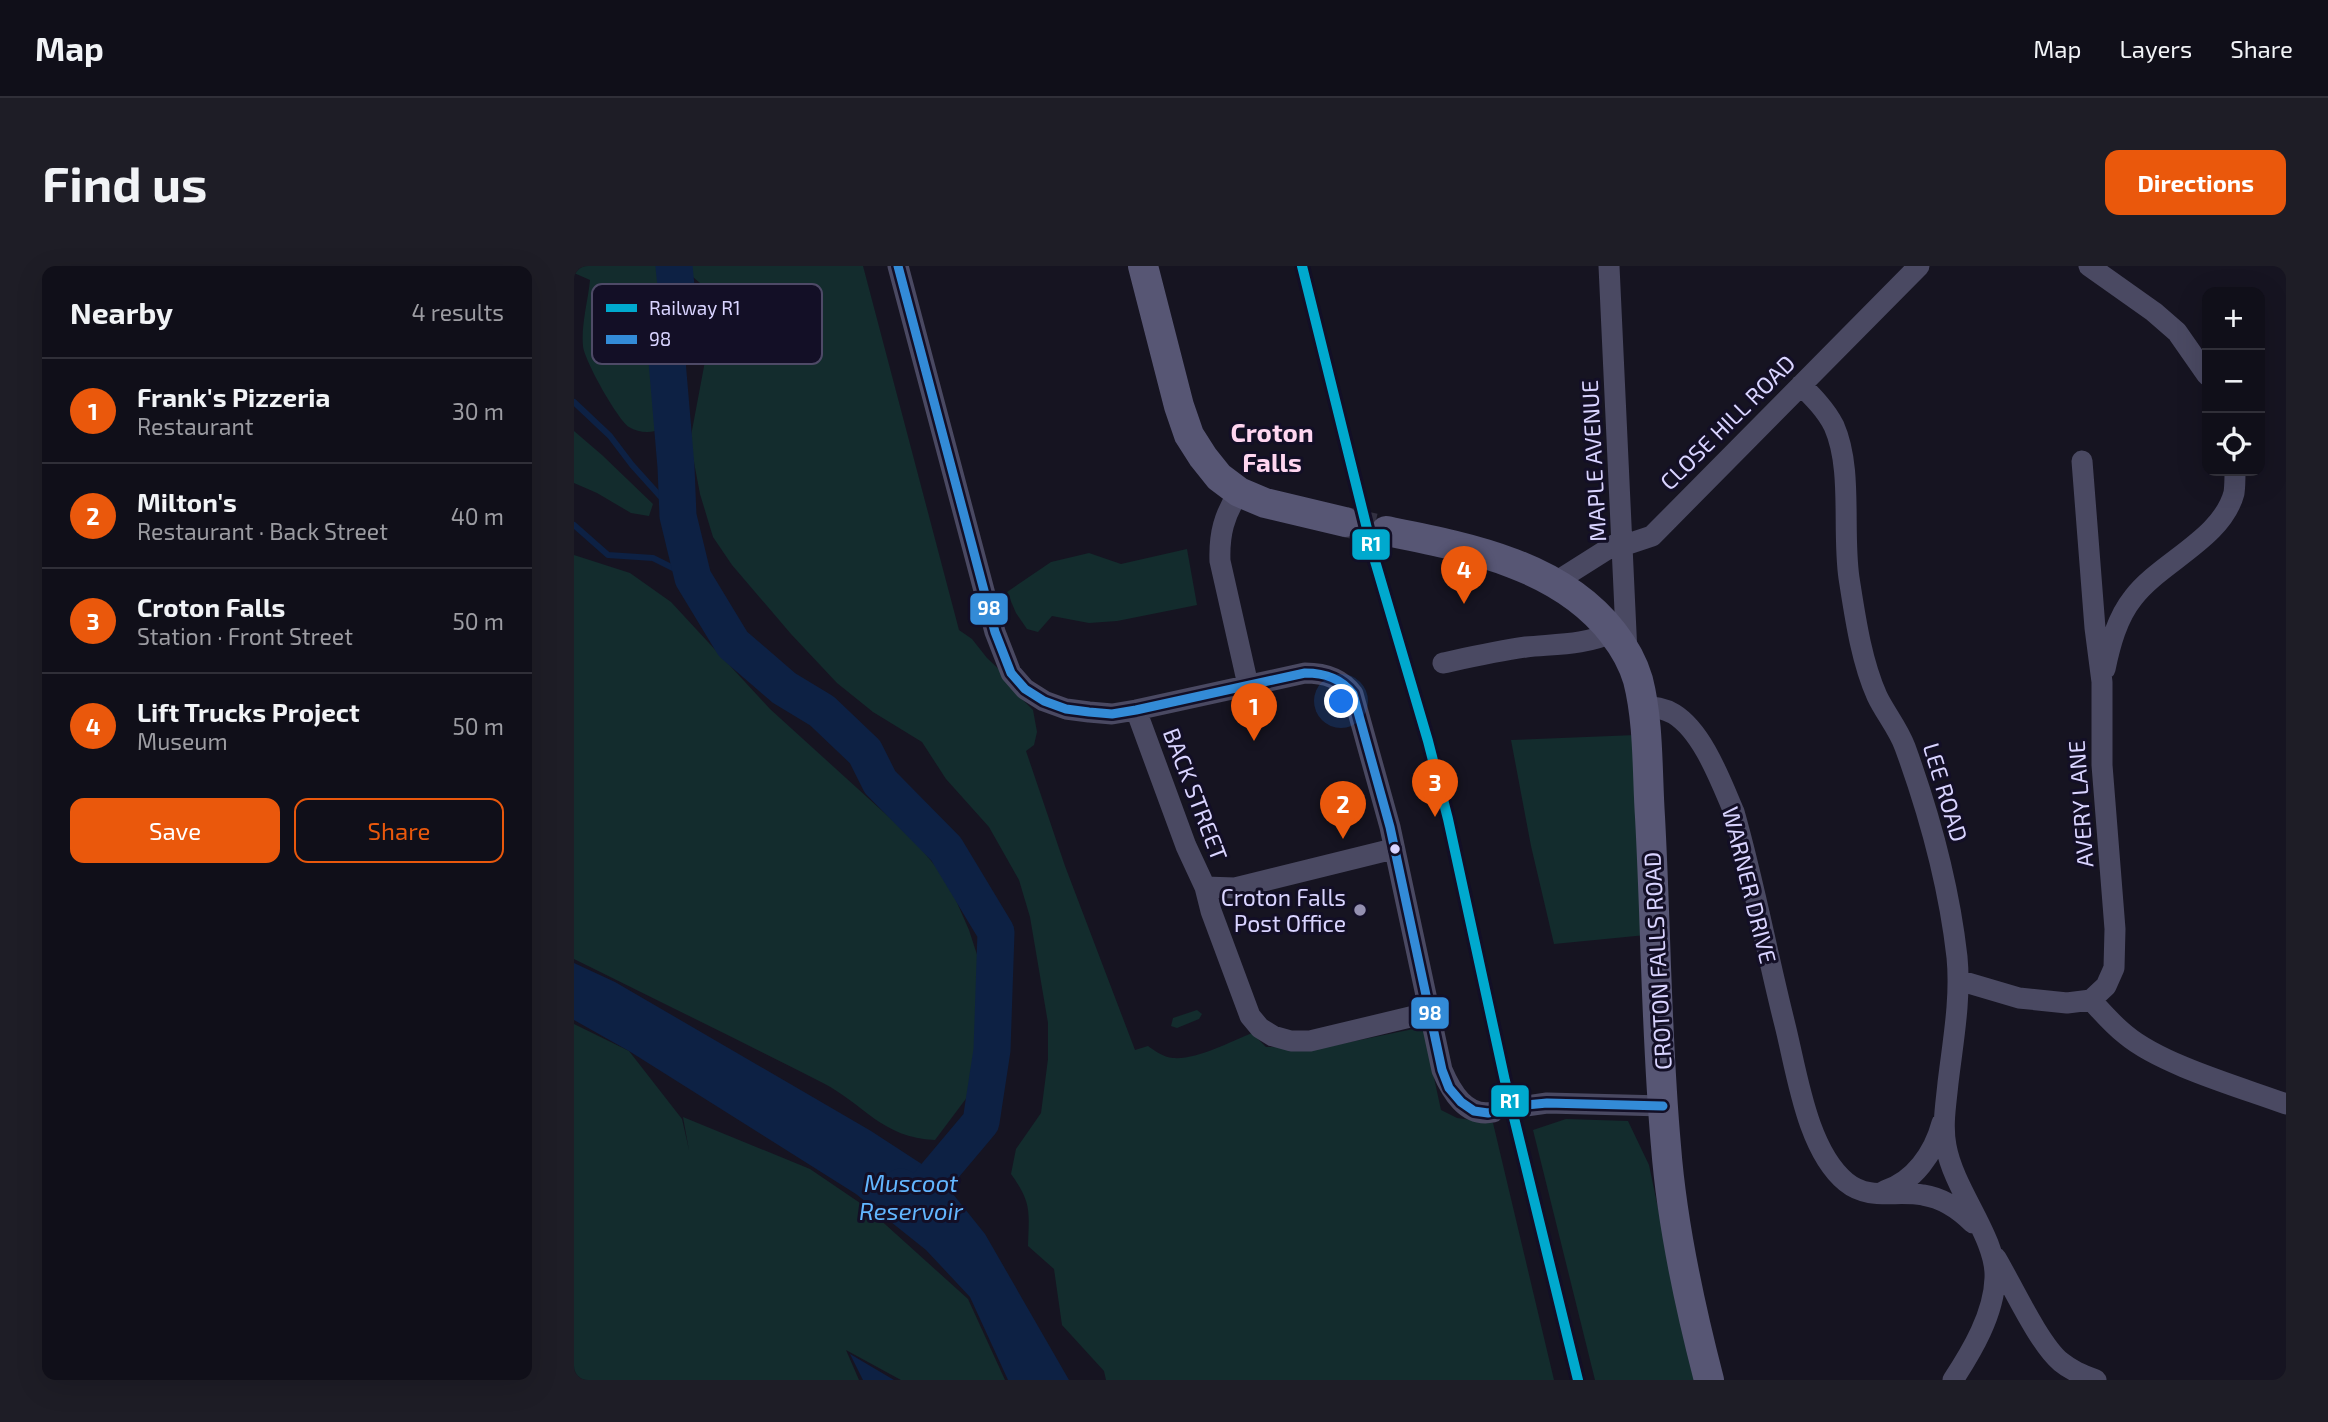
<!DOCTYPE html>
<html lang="en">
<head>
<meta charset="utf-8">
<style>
	body { margin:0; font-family:"Exo 2",sans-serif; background:#1e1d26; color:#f1f3f6 }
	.controls { position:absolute; right:21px; top:21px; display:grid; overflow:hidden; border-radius:14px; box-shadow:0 7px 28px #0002 }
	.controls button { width:63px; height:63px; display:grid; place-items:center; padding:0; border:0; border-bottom:2px solid #302f38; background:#100f19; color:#f1f3f6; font:35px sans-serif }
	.you { position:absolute; left:768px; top:436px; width:24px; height:24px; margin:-18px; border:5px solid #fff; border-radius:50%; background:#1a73e8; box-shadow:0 0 0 10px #1a73e833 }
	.badge { display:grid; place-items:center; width:46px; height:46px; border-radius:50%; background:#ea580c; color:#fff; font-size:23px; font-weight:700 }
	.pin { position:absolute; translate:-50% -58px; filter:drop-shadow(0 2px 4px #0008) }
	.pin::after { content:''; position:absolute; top:37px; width:24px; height:21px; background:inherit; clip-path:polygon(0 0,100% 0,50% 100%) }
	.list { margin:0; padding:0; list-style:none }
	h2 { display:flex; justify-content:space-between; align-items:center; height:91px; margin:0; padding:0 28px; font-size:30px }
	h2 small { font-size:23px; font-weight:400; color:#9c9ca2 }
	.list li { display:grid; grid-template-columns:46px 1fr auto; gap:21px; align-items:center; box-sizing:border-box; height:105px; padding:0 28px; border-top:2px solid #302f38 }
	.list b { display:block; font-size:26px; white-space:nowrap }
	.list p { margin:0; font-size:23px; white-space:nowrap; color:#9c9ca2 }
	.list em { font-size:23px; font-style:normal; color:#9c9ca2 }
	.actions { display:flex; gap:14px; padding:21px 28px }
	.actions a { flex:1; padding:16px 0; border:2px solid #ea580c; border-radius:14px; text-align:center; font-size:24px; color:#ea580c }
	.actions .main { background:#ea580c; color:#fff }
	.icon { flex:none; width:38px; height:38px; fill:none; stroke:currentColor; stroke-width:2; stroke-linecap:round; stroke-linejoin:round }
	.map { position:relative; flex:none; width:1712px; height:1114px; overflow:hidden; border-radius:14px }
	header { display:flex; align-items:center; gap:42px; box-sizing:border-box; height:98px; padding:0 35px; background:#100f19; border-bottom:2px solid #302f38 }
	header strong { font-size:33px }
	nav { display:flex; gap:38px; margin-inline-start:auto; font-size:24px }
	.intro { display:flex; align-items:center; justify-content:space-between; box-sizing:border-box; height:168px; padding:0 42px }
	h1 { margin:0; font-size:49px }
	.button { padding:18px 32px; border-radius:14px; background:#ea580c; color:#fff; font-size:24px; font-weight:700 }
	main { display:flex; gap:42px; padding:0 42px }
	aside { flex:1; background:#100f19; border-radius:14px; box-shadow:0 7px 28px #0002 }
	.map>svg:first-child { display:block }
	.green { fill:#132c2d }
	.water { fill:#0d2144 }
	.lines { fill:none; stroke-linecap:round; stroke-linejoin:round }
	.stream { stroke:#0d2144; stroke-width:6 }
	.river { stroke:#0d2144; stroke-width:37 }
	.secondary-tunnel { stroke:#333142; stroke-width:30; stroke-dasharray:30 15; stroke-linecap:butt }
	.street { stroke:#4a4962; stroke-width:21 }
	.secondary { stroke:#575674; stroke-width:30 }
	.bus-1-casing { stroke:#130f26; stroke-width:14 }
	.bus-1 { stroke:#338bd7; stroke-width:9 }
	.rail-1-casing { stroke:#130f26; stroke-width:16 }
	.rail-1 { stroke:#00a9ce; stroke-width:10 }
	.bus-dot { fill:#d9d4ff; stroke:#130f26; stroke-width:2.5 }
	.poi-dot { fill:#9591b1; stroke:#130f26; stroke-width:2.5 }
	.labels { text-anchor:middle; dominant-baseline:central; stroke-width:6; stroke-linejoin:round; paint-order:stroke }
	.street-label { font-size:23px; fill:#d9d4ff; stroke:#130f26 }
	.poi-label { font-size:23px; fill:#d9d4ff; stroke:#130f26; text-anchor:end }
	.water-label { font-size:24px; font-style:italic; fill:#62b6ff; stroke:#130f26 }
	.quarter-label { font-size:26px; font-weight:bold; fill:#ffd6f0; stroke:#130f26 }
	.key { fill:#130f26; stroke:#4e4a67; stroke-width:2 }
	.key-label { font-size:19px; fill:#d9d4ff }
	.line-badge { stroke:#130f26; stroke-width:2.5 }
	.badge-label { font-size:19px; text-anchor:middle; font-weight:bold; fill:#fff }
</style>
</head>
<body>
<header>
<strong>Map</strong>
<nav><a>Map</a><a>Layers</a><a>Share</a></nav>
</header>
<div class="intro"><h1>Find us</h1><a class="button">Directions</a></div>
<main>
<aside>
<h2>Nearby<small>4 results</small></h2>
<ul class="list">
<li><span class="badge">1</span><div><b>Frank's Pizzeria</b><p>Restaurant</p></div><em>30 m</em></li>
<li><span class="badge">2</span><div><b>Milton's</b><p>Restaurant · Back Street</p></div><em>40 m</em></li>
<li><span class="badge">3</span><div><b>Croton Falls</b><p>Station · Front Street</p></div><em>50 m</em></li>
<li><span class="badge">4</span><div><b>Lift Trucks Project</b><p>Museum</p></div><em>50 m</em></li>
</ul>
<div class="actions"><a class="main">Save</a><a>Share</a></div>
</aside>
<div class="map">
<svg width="1712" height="1114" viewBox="0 0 1712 1114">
	<rect width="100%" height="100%" fill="#161421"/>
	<path class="green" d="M 0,0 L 88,0 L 86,33 L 77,87 L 83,113 L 81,165 C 73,167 63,166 55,161 C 44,154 10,94 9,80 C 7,59 14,35 16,14 L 0,7 Z
		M 111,0 L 289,0 L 385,364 L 398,373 L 413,392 L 432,410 L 444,429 L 459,444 L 463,466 L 460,479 L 452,485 L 491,600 L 561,784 L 574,780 C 581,785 589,791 599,792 C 622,794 656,776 678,767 L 692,781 L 747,782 L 849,761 L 867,844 L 883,852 L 919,857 L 980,1114 L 532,1114 L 530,1105 L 488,1059 L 480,1003 L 454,980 C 455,945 458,937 437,908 L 442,883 L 467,847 L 474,793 L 474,757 L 456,651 L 445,614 L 415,561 L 372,513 L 348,476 L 299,446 L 263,417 L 217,368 L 158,299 L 139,271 L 126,228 L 116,175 L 138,58 L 133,23 L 112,5 Z
		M 0,165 L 28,189 L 79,238 L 75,250 L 57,247 L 23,227 L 0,217 Z
		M 613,283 L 623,339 L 543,355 L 515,357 L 478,350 L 464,366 L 453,363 L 442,347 L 433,326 L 477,296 L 515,287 L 547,298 Z
		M 0,289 L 56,307 L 97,336 L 196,443 L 338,572 L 373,614 L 395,664 L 407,701 L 409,771 L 400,822 L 361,874 C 308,872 290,838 249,817 C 166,775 83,734 0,693 Z
		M 1062,469 L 1072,669 L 980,678 L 957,580 L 937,474 Z
		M 623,744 L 628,748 L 625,753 L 603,762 L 597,760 L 599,752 Z
		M 0,758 L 55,785 L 108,853 L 115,884 L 109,851 L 236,903 L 292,941 L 394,1033 L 431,1114 L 327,1114 L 272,1084 L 285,1114 L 0,1114 Z
		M 992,853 L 1054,855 L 1075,899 L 1120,1114 L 1021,1114 L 959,864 Z"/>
	<path class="water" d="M 0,697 L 41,716 L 297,865 L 363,908 L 411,968 L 495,1114 L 434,1114 L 396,1031 L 352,984 L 282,928 L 55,785 L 0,754 Z
		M 276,1088 L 320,1114 L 289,1114 Z"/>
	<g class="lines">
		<path class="stream" d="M 0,136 L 36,170 L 58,199 L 104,250
			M 0,259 L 34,289 L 79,292 L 119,312"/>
		<path class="river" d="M 100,0 L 103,31 L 92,83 L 102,201 L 104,250 L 119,312 L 159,378 L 210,422 L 248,445 L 291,486 L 306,516 L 372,583 L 422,666 L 418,784 L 407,856 L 343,932 L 327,921"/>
		<path class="secondary-tunnel" d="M 771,256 L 812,265"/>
		<path class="street" d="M 324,0 L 421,366 L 437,407 L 451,423 L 470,435 L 492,443 L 515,446 L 538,448 L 562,444 L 731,407 C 751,407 767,412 779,428 L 816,561 L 868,804 C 877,825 892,852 919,846
			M 1035,0 L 1053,388
			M 1515,0 L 1580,46 L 1603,66 L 1633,109
			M 1227,119 C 1239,131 1252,144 1260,160 C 1279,203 1268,264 1275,312 C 1281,350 1287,394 1303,430 C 1311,447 1324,462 1331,481 C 1355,547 1375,620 1383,691 C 1387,733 1379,775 1374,817 C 1372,838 1368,859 1372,880 C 1380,925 1423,972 1421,1012 C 1420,1048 1398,1085 1379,1114
			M 665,226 C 650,249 645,268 646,295 L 674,419
			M 980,317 L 1048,274 L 1057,277 L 1078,270 L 1345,0
			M 869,397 C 897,391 924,385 952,381 C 981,378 1012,379 1039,366
			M 1531,403 C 1536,379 1543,352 1559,332 C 1586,296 1648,273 1660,227 C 1661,220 1661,212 1661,205
			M 1068,440 C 1080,441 1090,442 1100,448 C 1129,466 1147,516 1160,546 C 1180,616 1193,688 1211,759 C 1223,807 1233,884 1272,916 C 1295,935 1322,924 1349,929 C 1369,932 1385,943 1399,957
			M 562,444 L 612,580 L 631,621 L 637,645 L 676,750 L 686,762 L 699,770 L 717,775 L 736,775 L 857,746
			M 631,621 L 661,622 L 819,583
			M 1384,714 L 1445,732 L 1493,737 L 1517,734 L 1532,720 L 1540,702 L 1541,663 L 1528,499 L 1528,416 L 1521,362 L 1508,195
			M 1517,734 C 1528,746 1539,759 1552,769 C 1588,799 1666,821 1712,838
			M 945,841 L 973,837 L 1089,840
			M 1310,925 C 1340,916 1360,887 1368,857
			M 1422,992 C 1438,1019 1465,1078 1487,1096 C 1498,1105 1509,1109 1522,1114"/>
		<path class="secondary" d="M 569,0 L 605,140 L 615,169 L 629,191 L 645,211 L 665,226 L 691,237 L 771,256
			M 812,265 C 892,281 986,298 1039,367 C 1050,381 1059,397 1064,414 C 1075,457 1073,506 1076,551 C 1082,660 1082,770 1092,880 C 1098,959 1115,1037 1135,1114"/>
		<defs>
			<path id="bus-1" d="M 324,0 L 421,366 L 437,407 L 451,423 L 470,435 L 492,443 L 515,446 L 538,448 L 562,444 L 731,407 C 751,407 767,412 779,428 L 816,561 L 868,804 L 875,822 L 887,836 L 900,845 L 914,847 L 952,839 L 973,837 L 1089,840"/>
		</defs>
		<use href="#bus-1" class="bus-1-casing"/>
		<use href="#bus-1" class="bus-1"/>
		<defs>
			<path id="rail-1" d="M 728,0 L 801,295 L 854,475 L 874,553 L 931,815 L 1004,1114"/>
		</defs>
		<use href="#rail-1" class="rail-1-casing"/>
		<use href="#rail-1" class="rail-1"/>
	</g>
	<circle class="bus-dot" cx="821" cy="583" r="6"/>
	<circle class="poi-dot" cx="786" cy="644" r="7"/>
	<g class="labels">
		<g class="street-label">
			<text transform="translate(1153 156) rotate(-45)">CLOSE HILL ROAD</text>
			<text transform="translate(1019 195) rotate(-93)">MAPLE AVENUE</text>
			<text transform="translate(1372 526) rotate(73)">LEE ROAD</text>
			<text transform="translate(622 528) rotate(69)">BACK STREET</text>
			<text transform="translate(1506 538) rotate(-94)">AVERY LANE</text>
			<text transform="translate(1176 619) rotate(76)">WARNER DRIVE</text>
			<text transform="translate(1083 695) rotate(-93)">CROTON FALLS ROAD</text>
		</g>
		<g class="poi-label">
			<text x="772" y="631">Croton Falls<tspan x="772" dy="26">Post Office</tspan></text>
		</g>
		<g class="water-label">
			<text x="337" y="916">Muscoot<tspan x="337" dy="28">Reservoir</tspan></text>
		</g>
		<g class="quarter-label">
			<text x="698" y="165">Croton<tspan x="698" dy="30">Falls</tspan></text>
		</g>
	</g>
	<rect x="18" y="18" width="230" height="80" rx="10" class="key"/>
	<rect x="32" y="38" width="31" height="8" fill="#00a9ce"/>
	<rect x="32" y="69" width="31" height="9" fill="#338bd7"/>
	<g class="key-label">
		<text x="75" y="49">Railway R1</text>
		<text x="75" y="80">98</text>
	</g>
	<g class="line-badge">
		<rect x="777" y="262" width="40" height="33" rx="7" fill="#00a9ce"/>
		<rect x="395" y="326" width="40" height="34" rx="7" fill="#338bd7"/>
		<rect x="836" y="730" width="40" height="34" rx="7" fill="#338bd7"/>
		<rect x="916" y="818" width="40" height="34" rx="7" fill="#00a9ce"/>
	</g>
	<g class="badge-label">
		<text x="797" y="285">R1</text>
		<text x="415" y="349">98</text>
		<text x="856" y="754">98</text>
		<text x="936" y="842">R1</text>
	</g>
</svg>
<div class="controls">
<button>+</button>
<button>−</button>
<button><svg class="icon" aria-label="locate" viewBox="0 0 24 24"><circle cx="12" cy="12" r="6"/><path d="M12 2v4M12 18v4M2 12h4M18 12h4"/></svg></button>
</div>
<div class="you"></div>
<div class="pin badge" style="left:680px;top:475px">1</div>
<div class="pin badge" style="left:769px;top:573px">2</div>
<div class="pin badge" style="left:861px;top:551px">3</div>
<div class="pin badge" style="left:890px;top:338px">4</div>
</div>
</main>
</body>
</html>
